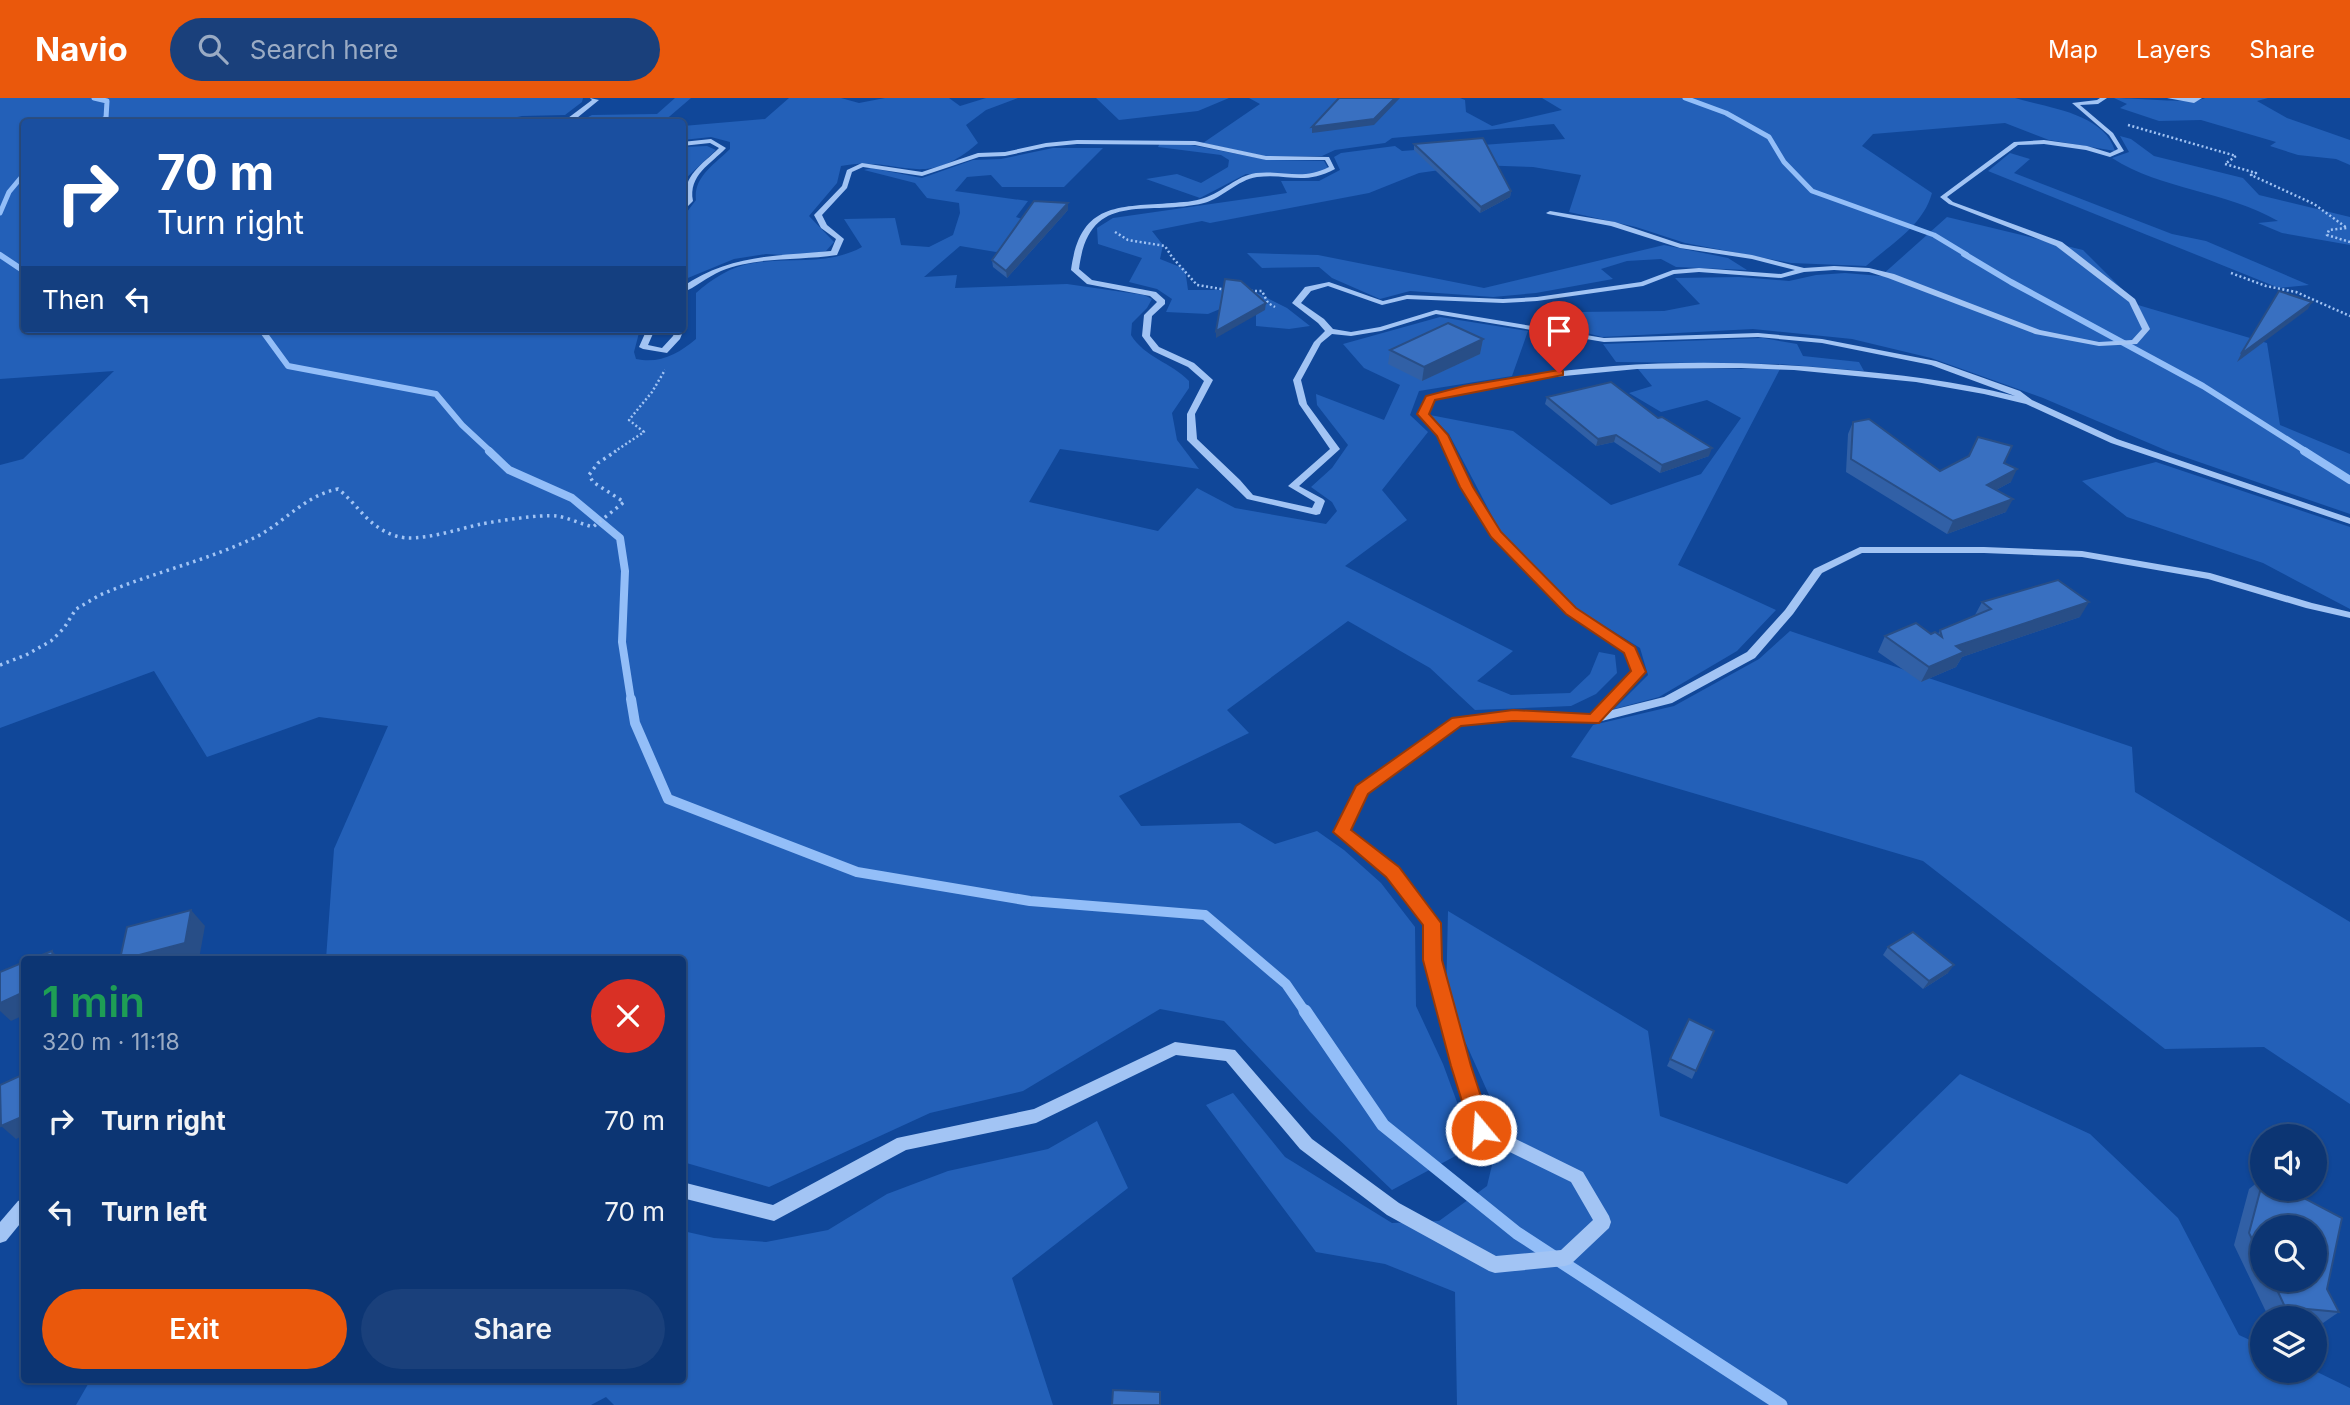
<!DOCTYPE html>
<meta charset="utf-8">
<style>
body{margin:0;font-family:Inter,sans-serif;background:#1a407b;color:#f1f3f6;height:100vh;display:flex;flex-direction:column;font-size:26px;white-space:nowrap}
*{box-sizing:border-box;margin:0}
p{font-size:23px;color:#9aabc4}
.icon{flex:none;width:38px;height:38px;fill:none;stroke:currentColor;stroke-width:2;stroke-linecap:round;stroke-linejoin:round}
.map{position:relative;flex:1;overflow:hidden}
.details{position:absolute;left:21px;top:858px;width:665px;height:427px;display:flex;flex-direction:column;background:#0c3573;border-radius:7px;box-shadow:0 2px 5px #0004,0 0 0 2px #2c5085}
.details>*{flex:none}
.guide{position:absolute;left:21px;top:21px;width:665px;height:214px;border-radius:7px;box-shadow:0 2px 5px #0004,0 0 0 2px #2c5085;background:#1a4fa0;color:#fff;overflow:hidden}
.tools{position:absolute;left:2250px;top:1026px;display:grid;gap:14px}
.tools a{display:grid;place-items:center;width:77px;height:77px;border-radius:50%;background:#0c3573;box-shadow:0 2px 5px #0004,0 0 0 2px #2c5085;font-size:35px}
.pin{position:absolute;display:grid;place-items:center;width:60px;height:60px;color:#fff;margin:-72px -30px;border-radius:50% 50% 50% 0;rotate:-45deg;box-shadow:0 0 7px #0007}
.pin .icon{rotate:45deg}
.me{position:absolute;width:77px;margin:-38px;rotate:342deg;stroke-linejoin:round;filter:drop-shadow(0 0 5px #0008)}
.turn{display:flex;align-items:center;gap:24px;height:147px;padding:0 21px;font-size:32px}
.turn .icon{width:91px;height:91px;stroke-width:2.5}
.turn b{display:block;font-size:49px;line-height:60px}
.then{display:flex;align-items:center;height:66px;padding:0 21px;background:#0003;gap:14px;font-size:26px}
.round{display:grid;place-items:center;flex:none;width:74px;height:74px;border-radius:37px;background:#1a407b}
.headline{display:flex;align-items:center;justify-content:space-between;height:119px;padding:0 21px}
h1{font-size:42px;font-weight:600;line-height:52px;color:#1e9e55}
.button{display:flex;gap:14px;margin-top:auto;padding:14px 21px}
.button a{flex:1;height:80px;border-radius:42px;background:#ea580c;color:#fff;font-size:28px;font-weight:600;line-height:80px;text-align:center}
.button a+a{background:#1a407b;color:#f1f3f6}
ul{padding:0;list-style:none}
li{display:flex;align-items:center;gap:21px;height:91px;padding:0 21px}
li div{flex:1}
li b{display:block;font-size:26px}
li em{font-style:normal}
header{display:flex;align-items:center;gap:42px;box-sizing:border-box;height:98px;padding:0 35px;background:#ea580c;color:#fff}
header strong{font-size:33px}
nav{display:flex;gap:38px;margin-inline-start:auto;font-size:24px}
.search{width:490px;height:63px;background:#1a407b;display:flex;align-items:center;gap:18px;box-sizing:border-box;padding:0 24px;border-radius:38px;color:#9aabc4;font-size:26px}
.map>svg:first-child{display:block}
.green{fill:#2360b8}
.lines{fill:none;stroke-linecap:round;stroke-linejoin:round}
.stream-far4{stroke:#93bef8;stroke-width:5}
.stream-far3{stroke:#93bef8;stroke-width:6}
.stream-far2{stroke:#93bef8;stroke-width:8}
.stream-far1{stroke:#93bef8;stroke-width:10}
.stream{stroke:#93bef8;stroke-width:13}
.path-far1{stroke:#a2c4f4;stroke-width:2.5;stroke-dasharray:2 2.5;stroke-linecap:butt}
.path{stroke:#a2c4f4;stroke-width:3.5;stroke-dasharray:2.5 4.5;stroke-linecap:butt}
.minor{fill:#a2c4f4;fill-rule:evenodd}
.wall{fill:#3160a6;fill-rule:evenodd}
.shaded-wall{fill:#284e87}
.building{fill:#3970c1;stroke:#284e87;stroke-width:2}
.route{fill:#ea580c;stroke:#983908;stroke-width:2}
</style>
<header>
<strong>Navio</strong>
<div class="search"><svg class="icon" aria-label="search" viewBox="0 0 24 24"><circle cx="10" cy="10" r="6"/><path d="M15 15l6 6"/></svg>Search here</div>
<nav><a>Map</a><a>Layers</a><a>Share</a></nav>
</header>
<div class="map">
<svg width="2350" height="1307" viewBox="0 0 2350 1307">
<rect width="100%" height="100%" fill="#104799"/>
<g class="green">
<path d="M0 0H583L582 4 565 17 522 18 494 24H24V231H640L634 254 636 261C660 266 678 256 696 241V195C712 181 731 168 754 165 791 159 828 168 862 149L844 121 895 120 901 147 929 149 953 137 960 115 959 105 927 100 915 85 864 72 871 70 922 80 973 62 1001 61 1053 50H1103L1064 89H1002L991 77 967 79 955 93 1028 103 1016 119 1031 124 1029 145 996 154 960 148 924 179 957 177 955 190 1067 186 1144 197 1152 201 1147 210 1132 225 1131 237C1144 259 1172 265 1189 283V290L1172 315 1177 342 1199 371 1060 351 1029 404 1158 433 1197 390 1235 410 1326 426 1337 413 1332 404 1311 389 1332 370 1348 347 1317 307 1316 296 1384 322 1400 287 1364 270 1343 246 1440 219 1528 233 1512 278 1419 293 1410 317 1428 334 1382 392 1407 422 1345 468 1513 553 1477 583 1511 597 1570 595 1590 576 1599 554 1615 557 1617 575 1596 596 1571 608 1475 612 1430 570 1348 523 1227 612 1249 635 1119 698 1141 728 1240 725 1275 746 1317 733 1344 752 1381 785 1415 829 1416 908 1443 966 1461 1015V1055L1392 1092 1310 1014 1224 923 1160 911 1023 993 930 1015 769 1089 683 1064 682 861H326L334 751 388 628 319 619 207 659 154 573 0 630V367L23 361 114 273 0 281Z"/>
<path d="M675 0H691L663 24H578L592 17 657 16Z"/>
<path d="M789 0H841L859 5 885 0H949L960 8 986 0H1018L986 12 966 27 978 45C922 94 901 57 841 68L837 85 809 118 834 144 826 153 799 158 766 156 734 161 683 182V119L696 102C693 79 715 66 730 51V44L711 39 683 42V28L765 21Z"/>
<path d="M1096 0H1229L1198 13 1119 22Z"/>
<path d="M1249 0H1460L1465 2 1466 14 1492 28 1562 12 1542 0H2015C2048 10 2104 15 2115 53L2049 42 2005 25 1873 36 1862 48 1932 95C1923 128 1891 146 1866 168L1791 165 1685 145 1636 129 1569 114 1581 77 1533 69 1475 67 1419 75 1369 95 1210 125 1202 123 1152 133 1163 147 1160 161 1185 171 1188 192H1251L1287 210 1310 228 1289 231 1256 228V214L1220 211 1208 216 1166 214 1172 201 1157 191 1129 184 1142 160 1098 146 1097 130 1113 120 1287 95 1281 83H1319L1340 72 1334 59 1341 55 1395 48 1402 53 1565 41 1554 26 1392 40 1385 45 1335 52 1322 58H1264L1203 45 1260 6Z"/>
<path d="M2114 0C2132 0 2195 6 2205 0H2268L2257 3 2287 20 2350 42V67L2336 61 2298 57 2270 48 2276 44 2201 22 2159 23 2120 10 2127 6Z"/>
<path d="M2120 38 2131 41 2154 58 2243 80 2259 97 2350 119V147L2282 135 2258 125 2278 123C2226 93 2162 92 2112 60L2129 54Z"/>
<path d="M1160 45 1191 47 1268 62 1324 63 1328 70 1313 78 1246 76 1200 100 1146 81 1177 76 1201 85 1228 69 1229 62 1221 57 1158 49Z"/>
<path d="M707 48 716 52 683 83V49Z"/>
<path d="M2010 55 2030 61 2014 75 2172 136 2206 143 2309 187 2279 190 1988 73Z"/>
<path d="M1947 119 2083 152 2138 207 2267 245 2280 327 2350 356V416L2170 354 2043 300 1931 260 1852 241 1753 231 1602 239 1564 229 1576 214 1664 213 1700 206 1675 180 1739 179 1789 183 1816 177 1845 175 1881 178Z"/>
<path d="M1664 147 1728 160 1747 172 1676 169 1661 161 1627 163 1601 171 1613 181 1536 195 1493 199 1410 193 1380 201 1332 180 1319 169 1262 170 1247 155 1318 157 1484 190Z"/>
<path d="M1763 240 1797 246 1803 258 1859 264 1864 273 1779 266 1616 264 1603 246Z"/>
<path d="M1638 271H1780L1678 467 1776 512 1737 553 1659 599 1614 611 1648 577 1640 550 1576 510 1501 435 1449 336 1430 317 1513 333 1611 407 1701 376 1741 320 1707 302 1661 314 1629 295 1652 288Z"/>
<path d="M2156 364 2350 429V511L2263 465 2127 419 2082 383Z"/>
<path d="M1790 533 2132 649 2135 694 2350 824V1006L2264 949 2165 951 1923 763 1571 659 1593 627 1674 608 1759 561Z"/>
<path d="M1448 813 1648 933 1660 1018 1847 1086 1960 976 2090 1036 2178 1120 2239 1237 2263 1248V1272H2313L2350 1290V1307H1457L1455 1194 1385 1166 1316 1154 1206 1007 1233 995 1285 1059 1392 1125 1439 1123 1487 1088 1499 1038 1489 997 1446 901Z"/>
<path d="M1097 1023 1128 1090 1012 1180 1053 1307H614L606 1299 591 1307H76L91 1281H682L683 1133 714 1140 766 1144 828 1132 887 1096 948 1073 1048 1051Z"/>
</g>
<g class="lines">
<g class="stream-far4">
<path d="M94 0 107 3 106 20 98 24"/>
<path d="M1685 0 1726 15 1769 39 1784 64 1812 93 1934 137 1967 157"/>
<path d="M0 115 9 94 24 76"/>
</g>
<g class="stream-far3">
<path d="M1964 156 2011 184 2203 288 2307 354"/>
<path d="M0 157 24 173"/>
<path d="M261 231 288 268 436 296 462 327 491 354"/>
</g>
<g class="stream-far2">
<path d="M489 353 509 372 572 400 620 440 625 473 622 544 631 602"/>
<path d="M2304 353 2350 382"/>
</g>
<path class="stream-far1" d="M631 601 635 625 668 701 857 774 1030 803 1205 817 1286 886 1306 915"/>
<path class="stream" d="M1305 913 1383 1027 1517 1135 1781 1307"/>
<g class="path-far1">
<path d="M2128 27 2236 58 2225 66 2256 75 2251 77 2314 106 2347 130 2329 132 2327 137 2350 144"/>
<path d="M1115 134 1128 142 1165 148 1172 159 1197 187 1227 192"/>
<path d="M2231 175 2266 188 2296 194 2350 218"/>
<path d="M1246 193H1262L1268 205 1275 209"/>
<path d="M614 354 644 334 629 322 652 294 665 272"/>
</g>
<path class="path" d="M0 567 26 557 51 543 64 530 76 511 100 497C151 475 206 463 256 439 285 424 304 398 338 391 359 407 366 428 396 438 418 445 458 431 481 426 498 423 541 416 557 418 569 420 581 426 593 429L624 404 593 384 589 377 598 365 616 353"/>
<g class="minor">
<path d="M590 0 599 2 572 24H566L568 20 592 2Z"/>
<path d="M2100 0H2107L2098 6 2080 7 2113 35 2124 53 2110 59 2086 52 2044 46 2018 47 1947 99 1953 104 2062 144 2135 201 2150 231 2137 246 2099 248 2035 236 1888 180 1869 174 1834 172 1804 174 1781 180 1699 174 1674 176 1643 188 1537 203 1503 205 1407 201 1382 207 1328 188 1311 193 1301 205 1324 221 1333 231 1351 234 1380 229 1436 212 1604 240 1758 235 1822 241 1936 263 2020 293 2032 302 2117 341 2350 420V426L2111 345 2026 306 1984 296 1916 284 1794 272 1741 270 1637 271 1533 281 1434 302 1428 316 1447 337 1472 389 1500 434 1575 511 1634 549 1645 574 1608 613 1664 599 1747 554 1785 512 1814 471 1860 449H1984L2082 453 2210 475 2312 505 2350 514V520L2306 510 2208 481 2082 459 1984 455H1862L1822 475 1793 516 1755 560 1672 605 1594 625 1513 621 1460 627 1366 696 1348 733 1397 770 1439 825V862L1487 1027 1583 1074 1609 1118 1611 1124 1609 1130 1571 1166 1565 1168 1495 1175 1489 1173 1387 1117 1300 1051 1226 963 1176 957 1036 1025 906 1052 774 1123 682 1100V1084L773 1107 897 1040 1034 1011 1175 944 1235 952 1312 1041 1399 1105 1496 1158 1561 1152 1593 1122 1571 1084 1475 1037 1453 968 1425 862V826L1387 778 1334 734 1357 690 1453 620 1513 613 1591 617 1633 573 1625 554 1567 515 1492 438 1462 389 1438 338 1419 316 1426 300C1441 291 1483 285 1503 282 1613 262 1725 261 1836 271 1896 276 1957 283 2015 298L1931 267 1822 245 1758 239 1604 244 1436 216 1381 233 1351 238 1332 236 1321 245 1301 282 1307 306 1340 351 1299 388 1323 401 1325 403 1320 416 1316 417 1247 401 1187 342V316L1204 283 1188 269 1153 253 1142 238 1144 217 1157 204 1150 198 1087 186 1071 172C1080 105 1116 109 1172 105 1182 104 1194 104 1204 100 1223 94 1236 78 1256 75 1284 72 1302 83 1329 69L1325 62H1266L1195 47 1077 46 1046 49 1005 58 979 59 922 78 863 69 852 74 847 90 822 117 827 127 844 141 837 157C798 163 758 158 721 173 707 179 696 189 682 195V189C730 156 777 158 831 153L836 141 821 130 814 117 842 88 847 72 862 65 922 74 978 55 1005 54 1046 45 1077 42 1195 43 1266 58 1329 59 1335 71C1303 88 1288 75 1257 79 1237 82 1223 100 1204 105 1146 119 1089 90 1079 171L1092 182 1156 194 1165 202V206L1152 218 1150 238 1159 249 1194 265 1213 282 1195 316 1197 341 1240 382 1253 397 1312 410 1315 404 1288 388 1330 351 1299 306 1293 282 1314 244 1325 233 1318 225 1292 205 1305 189 1329 184 1383 203 1407 197 1503 201 1537 199 1641 184 1673 172 1699 170 1781 176 1795 172 1752 161 1680 150 1611 128 1548 116 1546 115 1550 113 1615 124 1681 146 1752 157 1804 170 1834 168 1869 170 1894 176 2040 232 2099 244 2132 242 2142 231 2129 204 2056 148 1949 106 1940 99 2014 44 2044 42 2087 48 2110 55 2118 51 2109 37 2072 5 2097 2Z"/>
<path d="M2167 0H2202L2194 5Z"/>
<path d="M711 41 726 50C711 66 688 77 693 103L682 114V107L687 103C681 78 703 66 719 50L710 45 682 48V44Z"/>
<path d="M682 207 686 209V220L682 222Z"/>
<path d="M682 229 684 231 680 241 667 255 643 251 639 249 647 231H655L648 247 662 250 673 238 676 231H682Z"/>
<path d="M24 1101V1121L6 1143 0 1145V1124L18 1103Z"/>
</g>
</g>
<g class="wall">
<path d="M1414 46 1511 93 1510 99 1480 115 1414 52Z"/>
<path d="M1068 112 1007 180 993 169 992 162Z"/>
<path d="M1483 241 1480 256 1422 283 1388 266 1390 252Z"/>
<path d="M1547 299 1709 358 1660 375 1614 344 1596 348 1545 306Z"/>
<path d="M1853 324 1940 373 2004 365 2011 384 1996 392 2006 414 1947 436 1846 374 1848 336Z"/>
<path d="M1982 504 2080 519 1962 559 1956 569 1921 584 1878 554 1885 538 1938 536 1940 532 1975 517Z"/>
<path d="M1888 849 1948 875 1923 891 1883 857Z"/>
<path d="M1689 921 1714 933 1692 981 1667 968Z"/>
<path d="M2263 1080 2339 1214 2323 1225 2315 1224V1220H2269L2234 1147 2249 1091ZM2263 1129 2315 1181H2263Z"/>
</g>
<g class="shaded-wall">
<path d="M1395 0H1400L1374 27 1312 35V29Z"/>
<path d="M1511 93 1510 99 1480 115 1481 109Z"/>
<path d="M1068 105V112L1007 180 1006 173Z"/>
<path d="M2312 204 2308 211 2237 264 2241 256Z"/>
<path d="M1266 205 1265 212 1216 240V233Z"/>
<path d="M1483 241 1480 256 1422 283 1424 269Z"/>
<path d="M1616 337 1614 344 1596 348 1598 341Z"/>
<path d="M1712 350 1709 358 1660 375 1662 367Z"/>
<path d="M2017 371 2011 384 1981 400 1987 387Z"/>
<path d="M2013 401 2006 414 1947 436 1953 423Z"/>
<path d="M2089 504 2080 519 1962 559 1956 569 1921 584 1929 569 1956 548Z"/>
<path d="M191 812 205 828 199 861H124Z"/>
<path d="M52 853 60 861H53Z"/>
<path d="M1954 867 1948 875 1923 891 1929 883Z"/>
<path d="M24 894V917L11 923 0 913V905Z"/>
<path d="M24 1018V1037L16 1041 1 1028Z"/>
</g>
<g class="building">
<path d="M1339 0H1395L1374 21 1312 29Z"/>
<path d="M1483 40 1511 93 1481 109 1414 46Z"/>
<path d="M1034 103 1068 105 1006 173 992 162Z"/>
<path d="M1225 181 1241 183 1266 205 1216 233Z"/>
<path d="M2279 193 2312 204 2241 256Z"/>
<path d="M1448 225 1483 241 1424 269 1390 252Z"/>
<path d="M1611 284 1658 320 1662 319 1712 350 1662 367 1616 337 1598 341 1547 299Z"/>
<path d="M1869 321 1940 373 1969 358 1978 339 2012 348 2004 365 2017 371 1987 387 2013 401 1953 423 1851 361 1853 324Z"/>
<path d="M2058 482 2089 504 1956 548 1964 554 1929 569 1885 538 1916 525 1931 536 1935 534 1942 539 1940 532 1991 511 1982 504Z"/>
<path d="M191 812 185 845 124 861H120L127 829Z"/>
<path d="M1913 834 1954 867 1929 883 1888 849Z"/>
<path d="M52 853 53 861H32Z"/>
<path d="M24 864V894L0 905V874Z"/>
<path d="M1689 921 1714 933 1696 973 1670 961Z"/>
<path d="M24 976V1018L1 1028 0 987Z"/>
<path d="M2263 1082V1090H2285L2342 1120 2327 1191 2339 1214 2285 1209 2272 1181H2315V1129H2263V1163L2249 1135Z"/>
<path d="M1113 1292 1160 1294V1307H1112Z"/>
</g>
<path class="route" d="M1559 272 1563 273V277L1435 302 1429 316 1448 337 1473 389 1501 434 1576 510 1635 549 1646 574 1599 625 1513 623 1461 628 1368 696 1351 732 1399 769 1441 825 1442 862 1471 968 1492 1032 1489 1038 1481 1041 1474 1038 1471 1032 1451 968 1423 862V827L1386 779 1333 734 1356 688 1452 620 1513 612 1590 616 1631 573 1624 555 1566 516 1491 439 1460 389 1437 338 1417 316 1426 298 1464 288Z"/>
</svg>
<div class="tools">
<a><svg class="icon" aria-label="sound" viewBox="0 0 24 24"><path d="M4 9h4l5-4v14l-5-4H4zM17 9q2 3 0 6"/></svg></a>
<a><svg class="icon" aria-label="search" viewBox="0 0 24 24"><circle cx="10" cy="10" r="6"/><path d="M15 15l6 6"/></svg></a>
<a><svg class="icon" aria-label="layers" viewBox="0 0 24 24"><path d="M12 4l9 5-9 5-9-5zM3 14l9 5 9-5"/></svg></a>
</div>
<div class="pin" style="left:1559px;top:275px;background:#d93025"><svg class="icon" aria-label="arrive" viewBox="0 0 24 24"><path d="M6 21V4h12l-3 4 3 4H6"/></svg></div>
<svg class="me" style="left:1481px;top:1032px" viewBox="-20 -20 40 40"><circle r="17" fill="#ea580c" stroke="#fff" stroke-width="3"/><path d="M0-11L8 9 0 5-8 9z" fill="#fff"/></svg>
<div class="guide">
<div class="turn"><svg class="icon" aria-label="right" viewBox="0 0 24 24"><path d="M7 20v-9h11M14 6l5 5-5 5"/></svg><div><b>70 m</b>Turn right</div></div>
<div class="then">Then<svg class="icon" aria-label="left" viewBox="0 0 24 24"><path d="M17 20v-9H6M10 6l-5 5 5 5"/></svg></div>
</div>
<section class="details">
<div class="headline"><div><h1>1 min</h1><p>320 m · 11:18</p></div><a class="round" style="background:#d93025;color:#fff"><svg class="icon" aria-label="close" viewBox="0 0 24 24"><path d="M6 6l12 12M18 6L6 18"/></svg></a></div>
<ul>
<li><svg class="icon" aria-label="right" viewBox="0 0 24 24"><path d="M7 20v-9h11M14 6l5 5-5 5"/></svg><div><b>Turn right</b></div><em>70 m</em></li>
<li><svg class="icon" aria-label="left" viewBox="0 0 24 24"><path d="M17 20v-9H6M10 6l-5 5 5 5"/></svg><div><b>Turn left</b></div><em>70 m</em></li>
</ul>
<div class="button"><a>Exit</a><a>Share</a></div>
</section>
</div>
